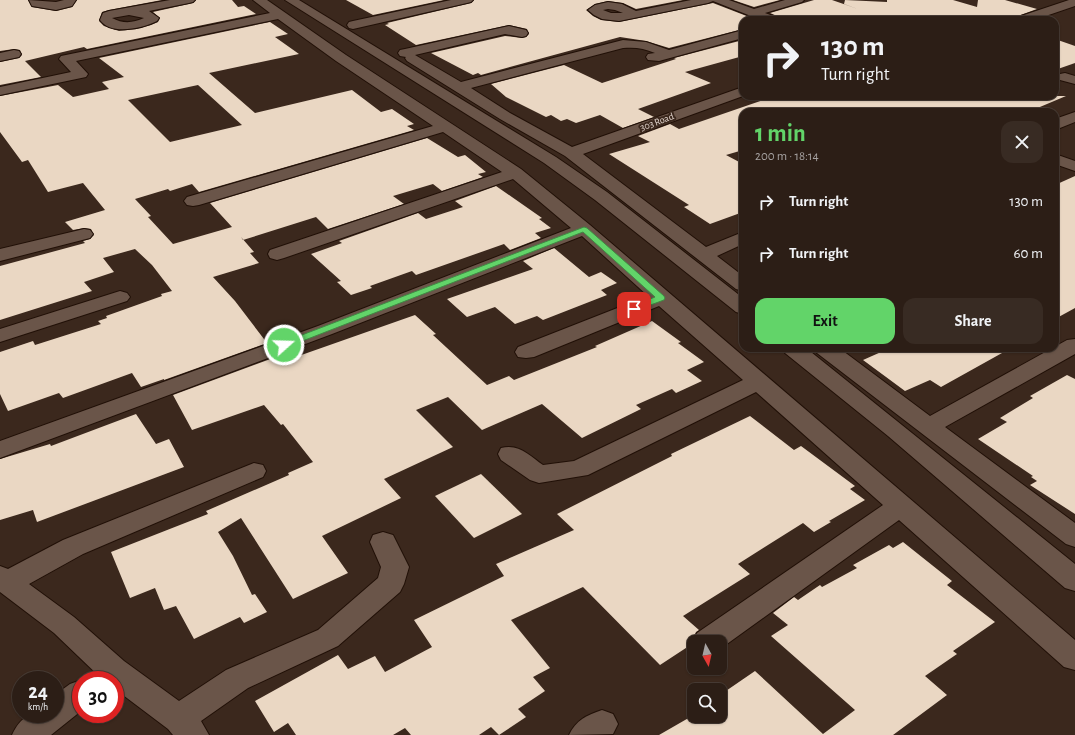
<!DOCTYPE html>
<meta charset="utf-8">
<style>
body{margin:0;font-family:"Alegreya Sans",sans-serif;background:#382b23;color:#f1f3f6;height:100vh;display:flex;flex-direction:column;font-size:15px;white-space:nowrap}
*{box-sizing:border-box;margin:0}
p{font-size:13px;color:#a6a2a1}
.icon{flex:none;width:22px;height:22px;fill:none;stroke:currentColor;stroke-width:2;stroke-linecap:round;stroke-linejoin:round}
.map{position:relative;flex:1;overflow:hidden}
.panel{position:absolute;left:739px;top:108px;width:320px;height:244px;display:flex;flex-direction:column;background:#2c1e16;border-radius:12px;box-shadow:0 1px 3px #0004,0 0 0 1px #483c35}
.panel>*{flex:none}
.hud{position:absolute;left:739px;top:16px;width:320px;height:84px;border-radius:12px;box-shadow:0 1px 3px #0004,0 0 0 1px #483c35;background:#2c1e16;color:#f1f3f6;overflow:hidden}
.needle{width:26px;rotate:172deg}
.tools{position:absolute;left:687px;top:635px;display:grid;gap:8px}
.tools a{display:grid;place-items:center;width:40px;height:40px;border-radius:8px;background:#2c1e16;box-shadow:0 1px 3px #0004,0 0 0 1px #483c35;font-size:20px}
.speed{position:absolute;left:12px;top:671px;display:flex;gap:8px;font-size:20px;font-weight:700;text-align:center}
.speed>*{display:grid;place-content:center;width:52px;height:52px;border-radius:50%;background:#2c1e16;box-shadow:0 1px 3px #0004,0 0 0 1px #483c35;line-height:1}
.speed small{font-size:10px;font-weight:400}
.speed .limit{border:6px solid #d22;background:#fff;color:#111}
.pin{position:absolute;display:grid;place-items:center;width:34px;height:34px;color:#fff;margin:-17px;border-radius:8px;box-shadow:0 2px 6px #0006}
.me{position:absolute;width:44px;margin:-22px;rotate:70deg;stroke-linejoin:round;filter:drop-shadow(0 0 3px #0008)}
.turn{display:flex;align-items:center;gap:14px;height:84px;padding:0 16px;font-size:18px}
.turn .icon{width:52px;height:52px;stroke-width:2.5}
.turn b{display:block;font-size:28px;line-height:34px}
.round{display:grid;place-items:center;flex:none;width:42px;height:42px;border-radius:12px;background:#382b23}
.summary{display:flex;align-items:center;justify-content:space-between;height:68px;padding:0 16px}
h1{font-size:24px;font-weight:700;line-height:30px;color:#62d469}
.primary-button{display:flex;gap:8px;margin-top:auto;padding:8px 16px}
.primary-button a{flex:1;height:46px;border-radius:12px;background:#62d469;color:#111;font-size:16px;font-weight:700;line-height:46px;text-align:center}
.primary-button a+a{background:#382b23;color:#f1f3f6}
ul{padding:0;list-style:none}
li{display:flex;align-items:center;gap:12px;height:52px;padding:0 16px}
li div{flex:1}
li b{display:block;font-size:15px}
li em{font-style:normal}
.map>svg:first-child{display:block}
.building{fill:#ead7c3;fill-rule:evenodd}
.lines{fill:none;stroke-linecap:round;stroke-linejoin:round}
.minor-casing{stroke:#211007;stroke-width:2}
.minor{fill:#6a5549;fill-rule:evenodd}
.route{fill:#62d469;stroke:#408a44}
.labels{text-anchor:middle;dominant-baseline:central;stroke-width:4;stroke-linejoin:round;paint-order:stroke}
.far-street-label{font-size:10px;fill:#e3d6cf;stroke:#3b281d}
</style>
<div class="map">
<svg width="1075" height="735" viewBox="0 0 1075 735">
<rect width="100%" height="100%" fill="#3b281d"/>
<g class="building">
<path d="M0 0H28L32 7 56 11 72 7 77 0H162L109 10 102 12 99 21 104 26 119 31 136 29 151 25 158 22 160 18 153 12 193 3 196 0H232L238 7 244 6 256 14 87 49 84 47 25 61 41 77 0 85V62L19 58 22 55 20 50 14 49 0 51Z"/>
<path d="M346 0H444L373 15Z"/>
<path d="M474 0H683L636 9 623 3 608 1 595 4 586 10 593 16 601 20 619 22 713 3 757 20H743V29L669 48 646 41 620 37 481 75 478 73 473 75 431 53 505 36 522 38 526 37 529 34 527 29 509 25 416 45 385 25 389 24 387 23 471 3Z"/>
<path d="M733 0H780L754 7Z"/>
<path d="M814 0H832L858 9 844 4 845 0 887 2V0H953L977 7 978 0H1005L1037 9 1018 16 1015 20H890L883 17 882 20H779L777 16 770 13Z"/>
<path d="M270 22 288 34 275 37 299 54 209 73 255 113 352 90 381 112 392 109 414 124 407 126 414 130 199 192 192 184 170 191 168 189 135 199 151 216 148 217 173 244 232 227 210 203 427 138 458 157 465 155 486 172 478 174 483 177 442 191 433 184 393 196 404 204 328 229 316 217 243 240 241 237 254 252 250 253 259 263 213 277 235 301 267 343 164 380V379L141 387 132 373 63 398 59 393 8 411 0 394V352L33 341 35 345 101 324 98 321 107 318 106 316 162 296 161 294 172 291 152 265 135 249 103 258 114 272 84 282 92 291 0 320V266L85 243 83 241 90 239 94 235 91 229 84 228 73 230 65 222 105 210 83 183 48 192 28 160 22 162 0 132V96L58 85 73 97 109 89 102 82 124 77 99 58ZM198 85 242 125 170 142 128 100Z"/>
<path d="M1055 39 1075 46V63L1055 70Z"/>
<path d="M743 40V56L685 72 711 83 638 109 654 117 623 128 600 115 576 123 567 119 561 121 551 115 546 117 506 97 491 84 564 65 602 83 676 59 674 58Z"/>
<path d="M775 96H1066L1028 112H743V150L726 155 743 164V212L710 224 684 207 689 205 609 154 650 142 638 136 670 124 679 129Z"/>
<path d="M1075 176V308L1055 319V185Z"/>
<path d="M496 186 542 218 539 219 551 228 535 233 541 238 510 250 504 244 416 275 412 271 370 286 372 288 351 295 337 282 341 281 311 254 342 243 339 241 418 213 426 219 463 207 455 201Z"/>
<path d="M554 248 589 277 601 272 617 283 601 290 607 295 543 320 537 316 515 324 495 307 467 317 447 299 533 269 523 261Z"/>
<path d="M415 315 436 334 433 335 487 385 509 376 514 380 597 347 595 346 652 321 681 342 678 343 704 362 687 370 702 381 676 393 672 389 636 405 641 409 582 438 542 404 482 430 448 397 416 410 453 447 384 479 401 498 322 536 348 573 293 599 241 518 218 532 233 556 252 595 255 594 267 612 244 623 240 617 194 639 176 606 164 610 155 588 130 598 111 552 208 514 206 511 289 475 288 473 313 462 283 424 281 425 264 405 192 430 173 395 284 354 290 359Z"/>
<path d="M890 348H1011L941 387 930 380 905 391 863 360Z"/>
<path d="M1067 375 1075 379V514L1030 485 1037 481 1031 477 1033 476 978 439 1007 422 1000 418 1033 398 1030 396Z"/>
<path d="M136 414 156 444 169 439 184 467 37 522 33 510 0 520V459L50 444 51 446Z"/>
<path d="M750 416 794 450 801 446 855 486 850 489 865 500 829 521 831 522 814 532 803 523 738 564 750 574 683 616 699 630 696 632 692 641V644L660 665 583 587 511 620 550 668 533 677 545 691 518 709 526 717 499 735 491 727 479 735H411L405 728 393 735H296L288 723 274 732 255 701 338 655 348 669 375 656 385 672 432 647 414 620 504 576 496 564 574 530 557 514 672 456 671 454Z"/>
<path d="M481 474 522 514 474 538 435 496Z"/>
<path d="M903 542 952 581 947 585 995 622 953 651 957 654 925 676 947 695 893 735H659L692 716H720V695L755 671 823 734 855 710 771 636 788 625 773 613 794 597 798 600 820 585 822 587 857 568 853 565 889 545 893 548Z"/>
</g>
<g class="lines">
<g class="minor-casing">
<g id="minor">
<path d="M29 0 56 2 64 0H76L72 6 56 10 32 6Z"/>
<path d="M170 0H195L193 2 189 3 149 11 159 18 157 21C143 28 111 36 100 20L103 13 109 11ZM129 15 144 18C133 23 123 24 112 18Z"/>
<path d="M253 0H267L346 55 521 169 590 225 1075 640V670L1064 667 899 520 720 649V642H694V644L693 642 697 633 883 505 756 392 588 475 539 483 530 480 501 460 498 454 501 448C519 443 530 456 543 465L574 461 743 380 659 306 534 357 526 358 518 357 515 352 518 347 648 296 582 236 332 334 0 458V441L318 326 571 228 513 179 284 258 277 260 270 258 268 254 270 250 502 172 443 132 199 205 193 206 187 205 184 201 187 197 433 126 336 61 278 19 76 61 88 74 86 77 0 95V87L71 72 59 59 61 56 270 13Z"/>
<path d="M285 0H299L556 157 607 192 743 298V314L736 312 595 200 544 163Z"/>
<path d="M451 0H473L471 2 467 3 353 29 349 28 347 25 349 22 353 21Z"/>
<path d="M691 0H729L754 9 785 0H804L802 2 765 13 776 17 778 20H761L713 1 708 3 619 21 602 19 594 15 588 10 595 5 608 2 622 4 636 11ZM608 9 615 10 623 13H611L603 10Z"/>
<path d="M1069 0H1075V6L1034 20H1016L1018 17Z"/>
<path d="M509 26 526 30 528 33 526 36 522 37 505 34 415 55 461 82 623 40 646 42 669 50 743 30V38L659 61 648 60 646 57 648 54 655 53C644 48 635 47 623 48L471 88 510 113 572 147 743 87V96L583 154 706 247 743 232V244L717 256 743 276V291L736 289 565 156 500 119 407 61 405 58 406 57 400 56 398 53 400 50 405 49Z"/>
<path d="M14 50 19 51 21 54 19 57 0 61V53Z"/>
<path d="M1065 73 1075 76V84L1060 80 1058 77 1060 74Z"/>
<path d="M1075 112V122L1055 130V119Z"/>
<path d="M1055 154 1075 161V171L1055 164Z"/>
<path d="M84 229 90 230 93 234 90 238 0 261V249Z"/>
<path d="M120 291 127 293 130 297 127 301 0 342V329Z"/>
<path d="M1075 339V354L945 427 1075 523V547L1066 544 817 353 814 348H839L930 416 1067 340Z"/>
<path d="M782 348H806L1075 564V591L1065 588 888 436 785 353Z"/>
<path d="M254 463 263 465 266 471 263 477 83 554 29 584 74 617 124 661 179 701 226 670 318 630 378 578 381 567 370 542 373 535 383 532 393 535 409 567 404 584 400 592 338 646 248 688 201 721 209 735H173L168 729 115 689V680L102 679 54 633 0 592V566L8 569 63 540Z"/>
<path d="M81 680V711L51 735H12C23 712 32 714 55 714V695L70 684Z"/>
<path d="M602 710 613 714 618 724 613 734 569 735C576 720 587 715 602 710Z"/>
</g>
</g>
<use href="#minor" class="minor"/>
</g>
<path class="route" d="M584 227 587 228 664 296 665 298 664 300 637 310H631L630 309 631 307 655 297 583 232 287 347H281L280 345 281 343Z"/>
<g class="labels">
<g class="far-street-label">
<text transform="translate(657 122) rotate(-20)">303 Road</text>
</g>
</g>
</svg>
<div class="tools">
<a><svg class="needle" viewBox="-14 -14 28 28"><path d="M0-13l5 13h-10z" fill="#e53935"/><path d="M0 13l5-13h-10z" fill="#a6a2a1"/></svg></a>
<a><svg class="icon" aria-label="search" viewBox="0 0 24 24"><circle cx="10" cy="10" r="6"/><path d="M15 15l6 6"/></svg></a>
</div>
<div class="speed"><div>24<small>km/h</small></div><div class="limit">30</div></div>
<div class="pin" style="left:634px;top:309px;background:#d93025"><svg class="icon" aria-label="arrive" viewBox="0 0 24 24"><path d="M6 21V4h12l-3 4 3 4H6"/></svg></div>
<svg class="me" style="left:284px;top:345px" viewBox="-20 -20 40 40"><circle r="17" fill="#62d469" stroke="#fff" stroke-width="3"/><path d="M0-11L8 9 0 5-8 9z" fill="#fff"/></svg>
<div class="hud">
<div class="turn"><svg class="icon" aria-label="right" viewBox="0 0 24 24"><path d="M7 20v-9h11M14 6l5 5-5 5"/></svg><div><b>130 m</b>Turn right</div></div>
</div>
<section class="panel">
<div class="summary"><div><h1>1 min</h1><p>200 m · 18:14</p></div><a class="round"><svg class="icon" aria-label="close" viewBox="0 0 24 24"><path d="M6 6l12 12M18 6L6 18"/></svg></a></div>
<ul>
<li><svg class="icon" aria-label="right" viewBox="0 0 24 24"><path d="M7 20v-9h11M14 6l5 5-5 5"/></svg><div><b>Turn right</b></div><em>130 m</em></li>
<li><svg class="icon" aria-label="right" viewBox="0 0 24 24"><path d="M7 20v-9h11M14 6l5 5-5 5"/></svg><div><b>Turn right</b></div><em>60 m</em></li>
</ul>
<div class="primary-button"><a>Exit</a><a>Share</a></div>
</section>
</div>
